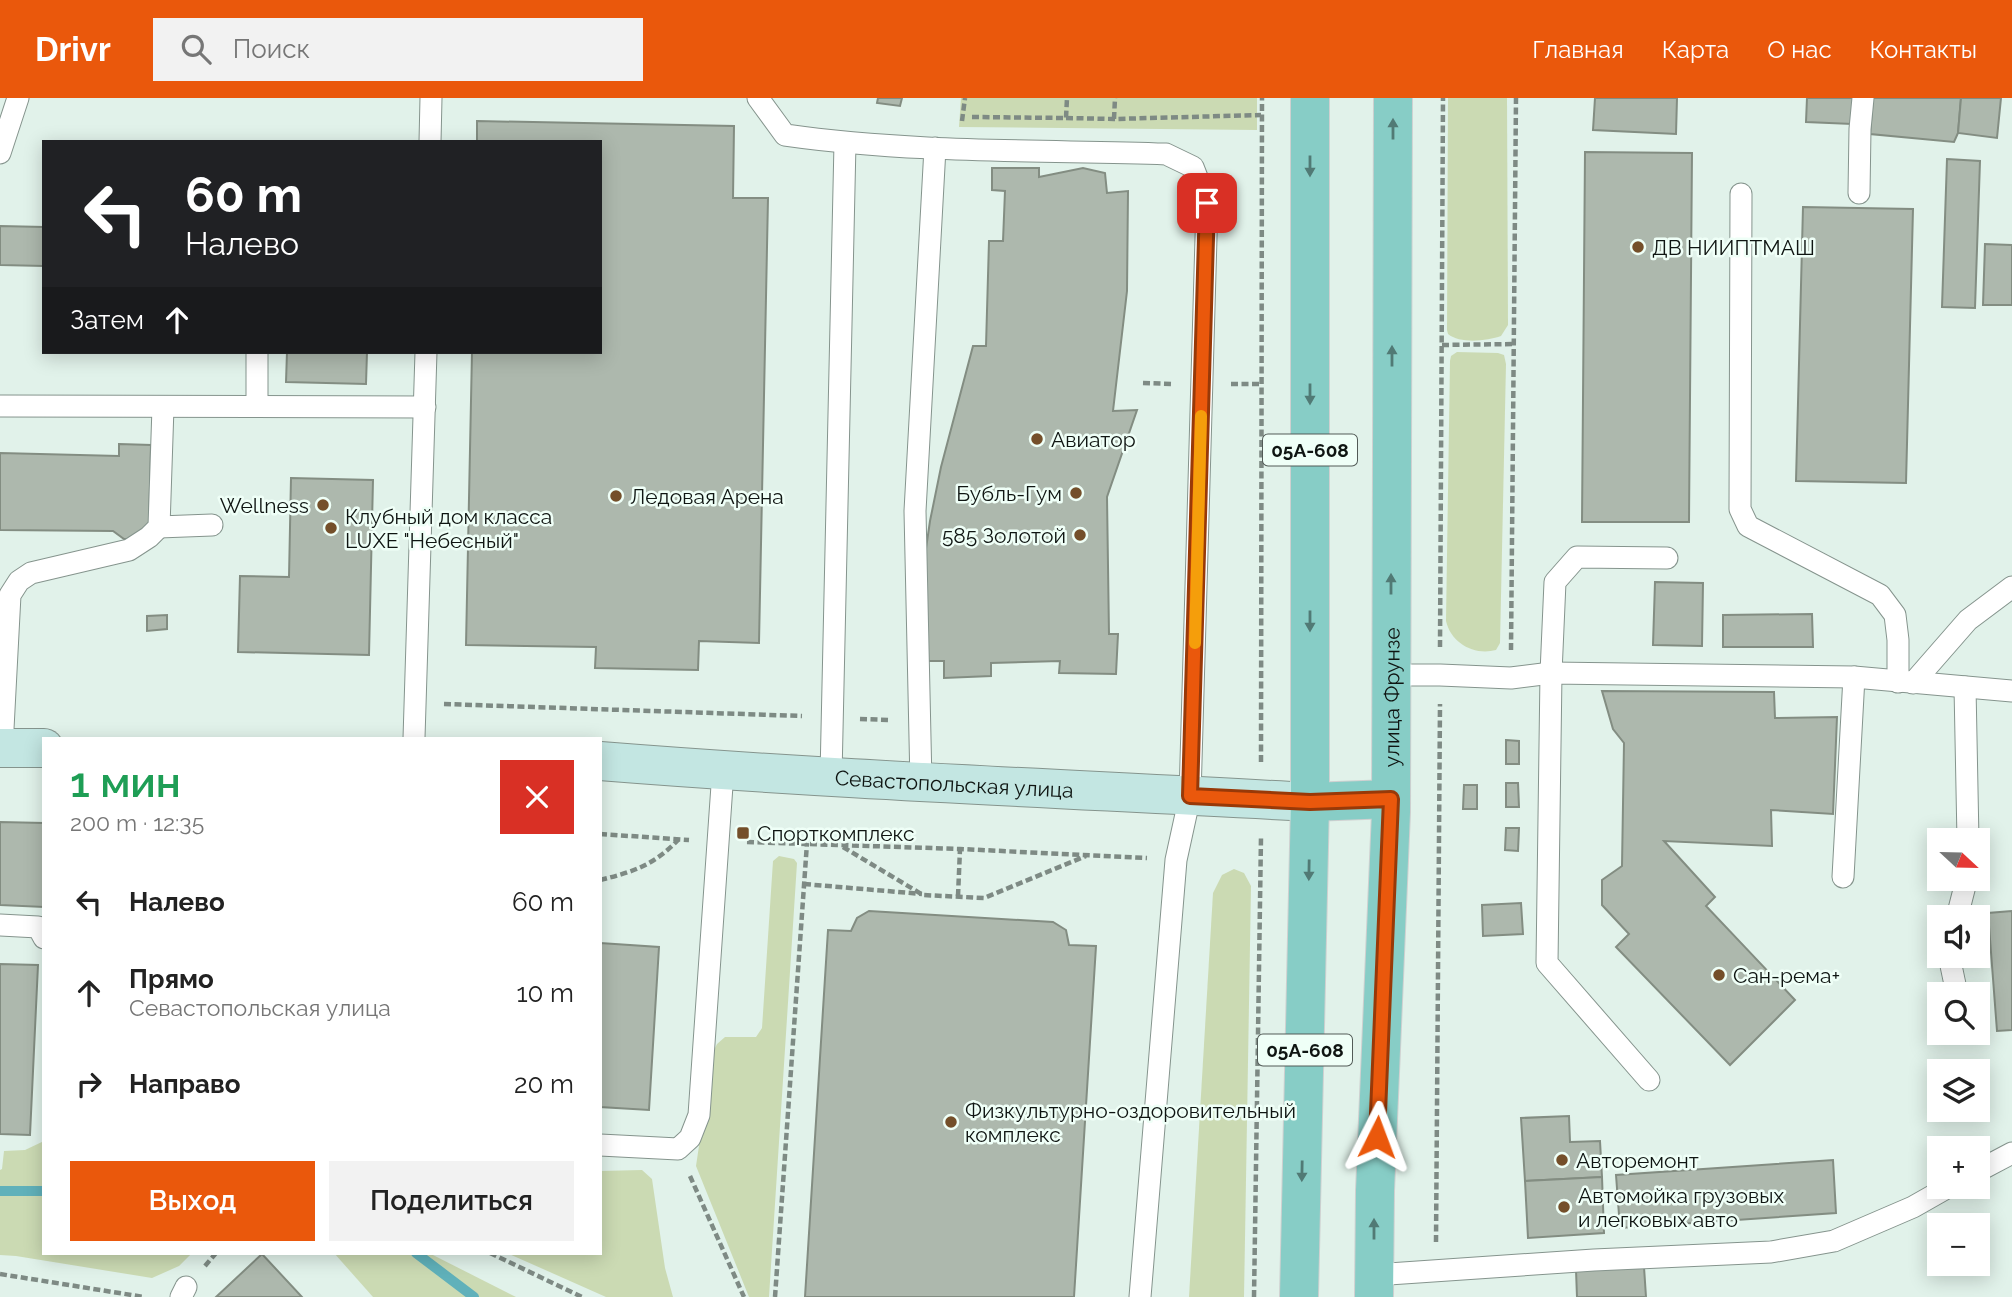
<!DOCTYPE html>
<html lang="ru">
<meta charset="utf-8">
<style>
body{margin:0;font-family:Raleway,sans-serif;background:#f2f2f2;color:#222;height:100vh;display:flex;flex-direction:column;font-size:26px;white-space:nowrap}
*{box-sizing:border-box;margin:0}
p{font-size:23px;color:#767676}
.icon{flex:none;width:38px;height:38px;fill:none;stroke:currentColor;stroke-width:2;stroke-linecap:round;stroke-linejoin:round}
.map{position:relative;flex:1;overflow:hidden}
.panel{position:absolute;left:42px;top:639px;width:560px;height:518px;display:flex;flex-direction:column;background:#fff;border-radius:0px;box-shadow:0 4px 18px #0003}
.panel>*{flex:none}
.banner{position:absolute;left:42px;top:42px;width:560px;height:214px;border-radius:0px;box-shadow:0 4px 18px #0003;background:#202124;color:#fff;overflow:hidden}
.needle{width:46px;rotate:112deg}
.tools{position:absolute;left:1927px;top:730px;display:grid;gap:14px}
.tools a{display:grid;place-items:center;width:63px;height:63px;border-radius:0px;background:#fff;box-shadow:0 4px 18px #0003;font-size:35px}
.pin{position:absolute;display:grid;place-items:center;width:60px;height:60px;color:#fff;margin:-30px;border-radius:14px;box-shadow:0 4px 10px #0006}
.me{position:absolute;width:77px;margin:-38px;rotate:3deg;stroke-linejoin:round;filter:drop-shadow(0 0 5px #0008)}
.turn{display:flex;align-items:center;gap:24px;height:147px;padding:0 28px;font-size:32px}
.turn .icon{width:91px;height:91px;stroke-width:2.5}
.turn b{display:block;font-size:49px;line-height:60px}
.then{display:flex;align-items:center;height:66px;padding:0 28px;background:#0003;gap:14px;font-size:26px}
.round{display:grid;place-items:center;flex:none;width:74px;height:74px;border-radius:0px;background:#f2f2f2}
.overview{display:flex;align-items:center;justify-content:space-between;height:119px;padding:0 28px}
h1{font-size:42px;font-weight:600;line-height:52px;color:#1e9e55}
.primary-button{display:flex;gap:14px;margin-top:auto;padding:14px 28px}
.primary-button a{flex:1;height:80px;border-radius:0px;background:#ea580c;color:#fff;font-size:28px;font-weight:600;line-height:80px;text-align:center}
.primary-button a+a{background:#f2f2f2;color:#222}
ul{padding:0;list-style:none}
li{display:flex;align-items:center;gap:21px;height:91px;padding:0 28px}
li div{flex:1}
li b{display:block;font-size:26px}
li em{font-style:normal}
header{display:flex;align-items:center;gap:42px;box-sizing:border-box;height:98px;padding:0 35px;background:#ea580c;color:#fff}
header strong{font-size:33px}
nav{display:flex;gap:38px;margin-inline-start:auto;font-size:24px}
.search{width:490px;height:63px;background:#f2f2f2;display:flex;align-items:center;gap:18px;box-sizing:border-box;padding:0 24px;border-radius:0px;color:#767676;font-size:26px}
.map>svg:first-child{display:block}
.green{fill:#cbdab3}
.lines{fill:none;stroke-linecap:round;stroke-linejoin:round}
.stream{stroke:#60b1ba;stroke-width:10}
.building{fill:#adb8ad;stroke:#838d82;stroke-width:2}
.lane-casing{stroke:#85948d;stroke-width:23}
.secondary-casing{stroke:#85948d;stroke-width:40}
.primary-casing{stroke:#cfd0d0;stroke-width:40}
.path{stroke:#7e8a84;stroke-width:4.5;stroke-dasharray:7 3.5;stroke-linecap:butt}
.lane{stroke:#fff;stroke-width:21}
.secondary{stroke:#c3e6e2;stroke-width:38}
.primary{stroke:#87cdc6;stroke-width:38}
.oneway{fill:#517a75}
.route-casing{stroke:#983908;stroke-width:18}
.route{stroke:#ea580c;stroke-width:12}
.slow{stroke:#f59e0b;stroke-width:12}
.poi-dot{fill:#744f2a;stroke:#effff7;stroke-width:2.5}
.labels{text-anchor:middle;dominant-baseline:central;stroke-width:5;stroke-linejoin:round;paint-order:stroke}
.shield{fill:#effff7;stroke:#525b57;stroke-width:2}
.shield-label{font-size:19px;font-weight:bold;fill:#0f1512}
.poi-label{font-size:21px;fill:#0f1512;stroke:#effff7;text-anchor:start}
.street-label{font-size:21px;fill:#0f1512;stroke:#effff7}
</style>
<header>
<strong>Drivr</strong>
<div class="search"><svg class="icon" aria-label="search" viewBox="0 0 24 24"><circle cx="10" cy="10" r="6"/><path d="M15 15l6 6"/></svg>Поиск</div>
<nav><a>Главная</a><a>Карта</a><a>О нас</a><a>Контакты</a></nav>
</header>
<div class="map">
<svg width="2012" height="1199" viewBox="0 0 2012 1199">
<rect width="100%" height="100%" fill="#e1f2ea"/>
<g class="green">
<path d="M961 0H1257V32L959 29Z"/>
<path d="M1448 0H1507L1508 227 1501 238C1487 243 1460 246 1448 236L1447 232Z"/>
<path d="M1457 254 1498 255 1504 257 1506 266 1500 545 1496 552C1474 558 1451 545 1446 523L1450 263 1451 258Z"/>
<path d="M779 758 794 761 797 765 769 1199H749L696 1068 713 954 717 946 725 939H756L762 930 773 763Z"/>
<path d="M1234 771 1244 775 1251 788 1244 1199H1189L1213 795 1222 777Z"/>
<path d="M44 1043V1155H192L179 1168 152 1180 16 1158 0 1157V1072L2 1071 4 1053 25 1052Z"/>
<path d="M642 1072 652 1081 665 1170 673 1199H606L507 1155H600V1073Z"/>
<path d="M334 1155H429L516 1199H373Z"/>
</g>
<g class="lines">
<g class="stream">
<path d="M0 1093H44"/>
<path d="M416 1155 474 1199"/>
</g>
</g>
<g class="building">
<path d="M878 0H902L900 8 877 5Z"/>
<path d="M1595 0H1677L1676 36 1593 32Z"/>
<path d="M1807 0H1853L1852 26 1806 24Z"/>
<path d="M1873 0H1961L1958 35 1954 44 1870 36Z"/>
<path d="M1961 0H2001L1997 40 1958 35Z"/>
<path d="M477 23 734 28 733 100H768L759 545 699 543 698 572 595 570 596 549 466 547 472 254H600V44H477Z"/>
<path d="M1585 54 1692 55 1689 424H1582Z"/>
<path d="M1947 61 1980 63 1975 210 1942 209Z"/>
<path d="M992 70H1039V79L1083 70 1105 75 1107 95 1128 93 1127 193 1113 313 1137 312 1107 399 1109 536H1118L1116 576 1059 575 1060 563 991 565V578L944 580V563H926L922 478 930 423 941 369 973 248H986L989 143H1003L1005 93 992 92Z"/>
<path d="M1803 109 1913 111 1906 385 1796 383Z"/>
<path d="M0 128 44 129V168L0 167Z"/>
<path d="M1985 146 2012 147V207H1983Z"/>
<path d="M287 254H367L366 286 286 284Z"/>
<path d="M119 346 151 347 149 430 138 441H124L113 433 0 432V355L119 358Z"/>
<path d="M291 380 373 382 369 557 238 554 240 478 289 479Z"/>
<path d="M1655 484 1703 485 1702 548 1653 547Z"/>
<path d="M1812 516 1813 549H1723V517Z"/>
<path d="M167 517V531L147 533V518Z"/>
<path d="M1602 593 1774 594 1775 620 1837 619 1833 716 1771 712 1772 748 1664 743 1715 799 1706 808 1795 902 1730 967 1616 849 1629 836 1602 807V782L1622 768 1624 645 1613 631Z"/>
<path d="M1506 642 1519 643V666H1506Z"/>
<path d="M1506 685H1518L1519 709H1506Z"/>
<path d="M1464 687H1477V711H1463Z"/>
<path d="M0 724 44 725V809L0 807Z"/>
<path d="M1506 730H1519L1518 753 1505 752Z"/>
<path d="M1521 805 1523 836 1483 838 1482 807Z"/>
<path d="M869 813 1053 824 1066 832 1069 847 1096 848 1074 1199H805L828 832 851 833 857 820Z"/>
<path d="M2012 813V932L1997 933 1988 815Z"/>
<path d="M600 845 659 849 649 1012 600 1009Z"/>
<path d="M0 866 38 867 30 1037 0 1036Z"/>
<path d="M1569 1018 1570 1044 1600 1043 1602 1079 1525 1083 1521 1020Z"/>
<path d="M1833 1062 1836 1115 1620 1130 1616 1077Z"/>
<path d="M1602 1079 1604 1135 1528 1140 1525 1083Z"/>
<path d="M262 1156 302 1199H216Z"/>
<path d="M1644 1169 1646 1199H1577L1576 1172Z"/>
</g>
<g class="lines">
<g class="lane-casing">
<g id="lane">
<path d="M758 0 785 37C911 55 1039 52 1166 56L1193 69 1207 105 1190 698 1176 762 1140 1199"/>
<path d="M430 44 431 0"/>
<path d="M0 55 18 0"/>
<path d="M1859 95 1860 31 1863 0"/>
<path d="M1741 96 1740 411 1748 428 1880 497 1895 517 1898 542V584"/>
<path d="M257 254V308"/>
<path d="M0 308 425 309"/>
<path d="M159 429 212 427"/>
<path d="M1390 577H1440L1511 580 1551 575 1854 579 2012 593"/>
<path d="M1913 585 1968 522 2012 489"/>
<path d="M1965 589 1968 742"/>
<path d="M414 640 426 254"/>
<path d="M2 650 10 497 19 483 31 475 129 452 149 439 159 429 163 309"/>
<path d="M831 678 845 45"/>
<path d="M921 685 915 413 935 50"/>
<path d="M1843 779 1854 579"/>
<path d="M1957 819 1967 780"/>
<path d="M0 827 38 829 44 840"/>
<path d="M1949 858 1957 896"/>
<path d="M1649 982 1547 865 1551 575 1555 484 1577 459 1667 460"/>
<path d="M600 1047 678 1051 690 1040 699 1017 723 673"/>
<path d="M1978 1073 2012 1055"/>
<path d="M1374 1177 1594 1162 1771 1154 1834 1143 1913 1109 1950 1088"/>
<path d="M181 1199 186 1189"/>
</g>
</g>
<g class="secondary-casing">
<g id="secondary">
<path d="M0 650H44"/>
<path id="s1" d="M600 663C837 682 1073 691 1310 704"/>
</g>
</g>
<g class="primary-casing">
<g id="primary">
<path d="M1310 704 1391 701"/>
<path d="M1299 1199 1310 704V0"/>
<path id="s2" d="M1374 1199 1375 1093 1391 714 1393 0"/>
</g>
</g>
<g class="path">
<path d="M972 19 1066 20 1067 0"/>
<path d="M1066 20 1114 21 1261 17"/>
<path d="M1114 21 1115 0"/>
<path d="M962 23 965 0"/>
<path d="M1442 247 1515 246"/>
<path d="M1143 285 1173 286"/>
<path d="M1231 286H1262"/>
<path d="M1440 549 1443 0"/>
<path d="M1511 552 1516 0"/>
<path d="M444 606 802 618"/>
<path d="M860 621 890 622"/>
<path d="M1261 664 1262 0"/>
<path d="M600 736 689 742"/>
<path d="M747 744 960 751 1147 760"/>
<path d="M843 749 923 797 984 800 1086 758"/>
<path d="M600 782C633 774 654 767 678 742"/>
<path d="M804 786 922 796"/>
<path d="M958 798 960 751"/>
<path d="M690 1078 744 1199"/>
<path d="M1436 1144 1440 606"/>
<path d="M490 1155 582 1199"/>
<path d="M205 1168 216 1155"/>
<path d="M0 1176 144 1199"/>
<path d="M775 1199 807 745"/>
<path d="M1254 1199 1261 739"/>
</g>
<use href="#lane" class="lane"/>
<use href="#secondary" class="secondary"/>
<use href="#primary" class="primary"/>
</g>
<defs><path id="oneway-solid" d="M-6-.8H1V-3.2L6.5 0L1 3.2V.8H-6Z" transform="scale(1.75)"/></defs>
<g class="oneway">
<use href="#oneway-solid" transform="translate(1393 31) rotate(-90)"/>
<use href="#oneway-solid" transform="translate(1310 68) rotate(90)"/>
<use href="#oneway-solid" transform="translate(1392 258) rotate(-90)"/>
<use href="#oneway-solid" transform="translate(1310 296) rotate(90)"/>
<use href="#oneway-solid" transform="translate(1391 486) rotate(-90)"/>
<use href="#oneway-solid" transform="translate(1310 523) rotate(90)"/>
<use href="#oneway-solid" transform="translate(1309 772) rotate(91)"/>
<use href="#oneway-solid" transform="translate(1302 1073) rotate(91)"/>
<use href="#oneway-solid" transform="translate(1374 1131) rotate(-90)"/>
</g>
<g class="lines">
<g class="route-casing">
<path id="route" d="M1207 105 1190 698 1310 704 1391 701 1377 1039"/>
</g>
<use href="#route" class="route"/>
<path class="slow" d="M1195 545 1201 318"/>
</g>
<g class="poi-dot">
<circle cx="1638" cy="149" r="7"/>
<circle cx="1037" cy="341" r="7"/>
<circle cx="1076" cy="395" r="7"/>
<circle cx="616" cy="398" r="7"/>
<circle cx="323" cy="407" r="7"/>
<circle cx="331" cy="430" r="7"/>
<circle cx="1080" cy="437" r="7"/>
<rect x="736" y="728" width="14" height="14" rx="3.5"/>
<circle cx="1719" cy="877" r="7"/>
<circle cx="951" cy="1024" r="7"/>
<circle cx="1562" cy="1062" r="7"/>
<circle cx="1564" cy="1109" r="7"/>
</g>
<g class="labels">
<g class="shield">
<rect x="1263" y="336.5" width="94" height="31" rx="5"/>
<rect x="1258" y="936.5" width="94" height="31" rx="5"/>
</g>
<g class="shield-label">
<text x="1310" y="352">05А-608</text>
<text x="1305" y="952">05А-608</text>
</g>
<g class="poi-label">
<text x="1652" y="149">ДВ НИИПТМАШ</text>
<text x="1051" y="341">Авиатор</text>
<text x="1062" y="395" text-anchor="end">Бубль-Гум</text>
<text x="630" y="398">Ледовая Арена</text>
<text x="309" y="407" text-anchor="end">Wellness</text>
<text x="345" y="418">Клубный дом класса<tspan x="345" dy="24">LUXE "Небесный"</tspan></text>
<text x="1066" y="437" text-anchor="end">585 Золотой</text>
<text x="757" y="735">Спорткомплекс</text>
<text x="1733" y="877">Сан-рема+</text>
<text x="965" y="1012">Физкультурно-оздоровительный<tspan x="965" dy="24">комплекс</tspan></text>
<text x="1576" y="1062">Авторемонт</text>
<text x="1578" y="1097">Автомойка грузовых<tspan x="1578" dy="24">и легковых авто</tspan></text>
</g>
<g class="street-label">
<text stroke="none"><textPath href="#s2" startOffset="600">улица Фрунзе</textPath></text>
<text stroke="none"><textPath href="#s1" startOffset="355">Севастопольская улица</textPath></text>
</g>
</g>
</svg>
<div class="tools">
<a><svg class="needle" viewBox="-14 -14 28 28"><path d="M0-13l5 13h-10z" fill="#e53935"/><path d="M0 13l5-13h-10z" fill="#767676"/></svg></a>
<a><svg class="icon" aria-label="sound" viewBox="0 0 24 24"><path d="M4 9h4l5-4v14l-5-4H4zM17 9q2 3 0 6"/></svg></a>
<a><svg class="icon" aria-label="search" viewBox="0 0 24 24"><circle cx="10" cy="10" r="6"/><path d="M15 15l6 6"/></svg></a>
<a><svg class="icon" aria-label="layers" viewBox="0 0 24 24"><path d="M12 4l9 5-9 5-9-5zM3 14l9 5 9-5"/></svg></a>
<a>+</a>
<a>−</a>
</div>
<div class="pin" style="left:1207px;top:105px;background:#d93025"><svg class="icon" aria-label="arrive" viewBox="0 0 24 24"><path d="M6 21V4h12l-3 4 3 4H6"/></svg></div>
<svg class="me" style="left:1377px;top:1039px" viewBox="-20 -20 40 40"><path d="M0-17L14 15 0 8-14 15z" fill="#ea580c" stroke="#fff" stroke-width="4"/></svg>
<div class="banner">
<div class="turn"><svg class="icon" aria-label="left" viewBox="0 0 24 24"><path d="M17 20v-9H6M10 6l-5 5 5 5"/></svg><div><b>60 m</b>Налево</div></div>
<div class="then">Затем<svg class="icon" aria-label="ahead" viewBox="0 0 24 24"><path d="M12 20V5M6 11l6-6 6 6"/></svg></div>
</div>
<section class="panel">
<div class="overview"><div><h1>1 мин</h1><p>200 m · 12:35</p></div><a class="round" style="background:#d93025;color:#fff"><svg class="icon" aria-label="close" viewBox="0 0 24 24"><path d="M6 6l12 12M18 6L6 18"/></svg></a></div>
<ul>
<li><svg class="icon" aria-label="left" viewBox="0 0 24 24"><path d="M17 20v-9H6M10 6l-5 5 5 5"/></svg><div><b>Налево</b></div><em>60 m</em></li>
<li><svg class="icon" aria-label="ahead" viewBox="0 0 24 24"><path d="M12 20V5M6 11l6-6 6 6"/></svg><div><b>Прямо</b><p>Севастопольская улица</p></div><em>10 m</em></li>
<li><svg class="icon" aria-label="right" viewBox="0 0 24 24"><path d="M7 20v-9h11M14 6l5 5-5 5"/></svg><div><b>Направо</b></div><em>20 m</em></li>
</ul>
<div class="primary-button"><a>Выход</a><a>Поделиться</a></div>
</section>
</div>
